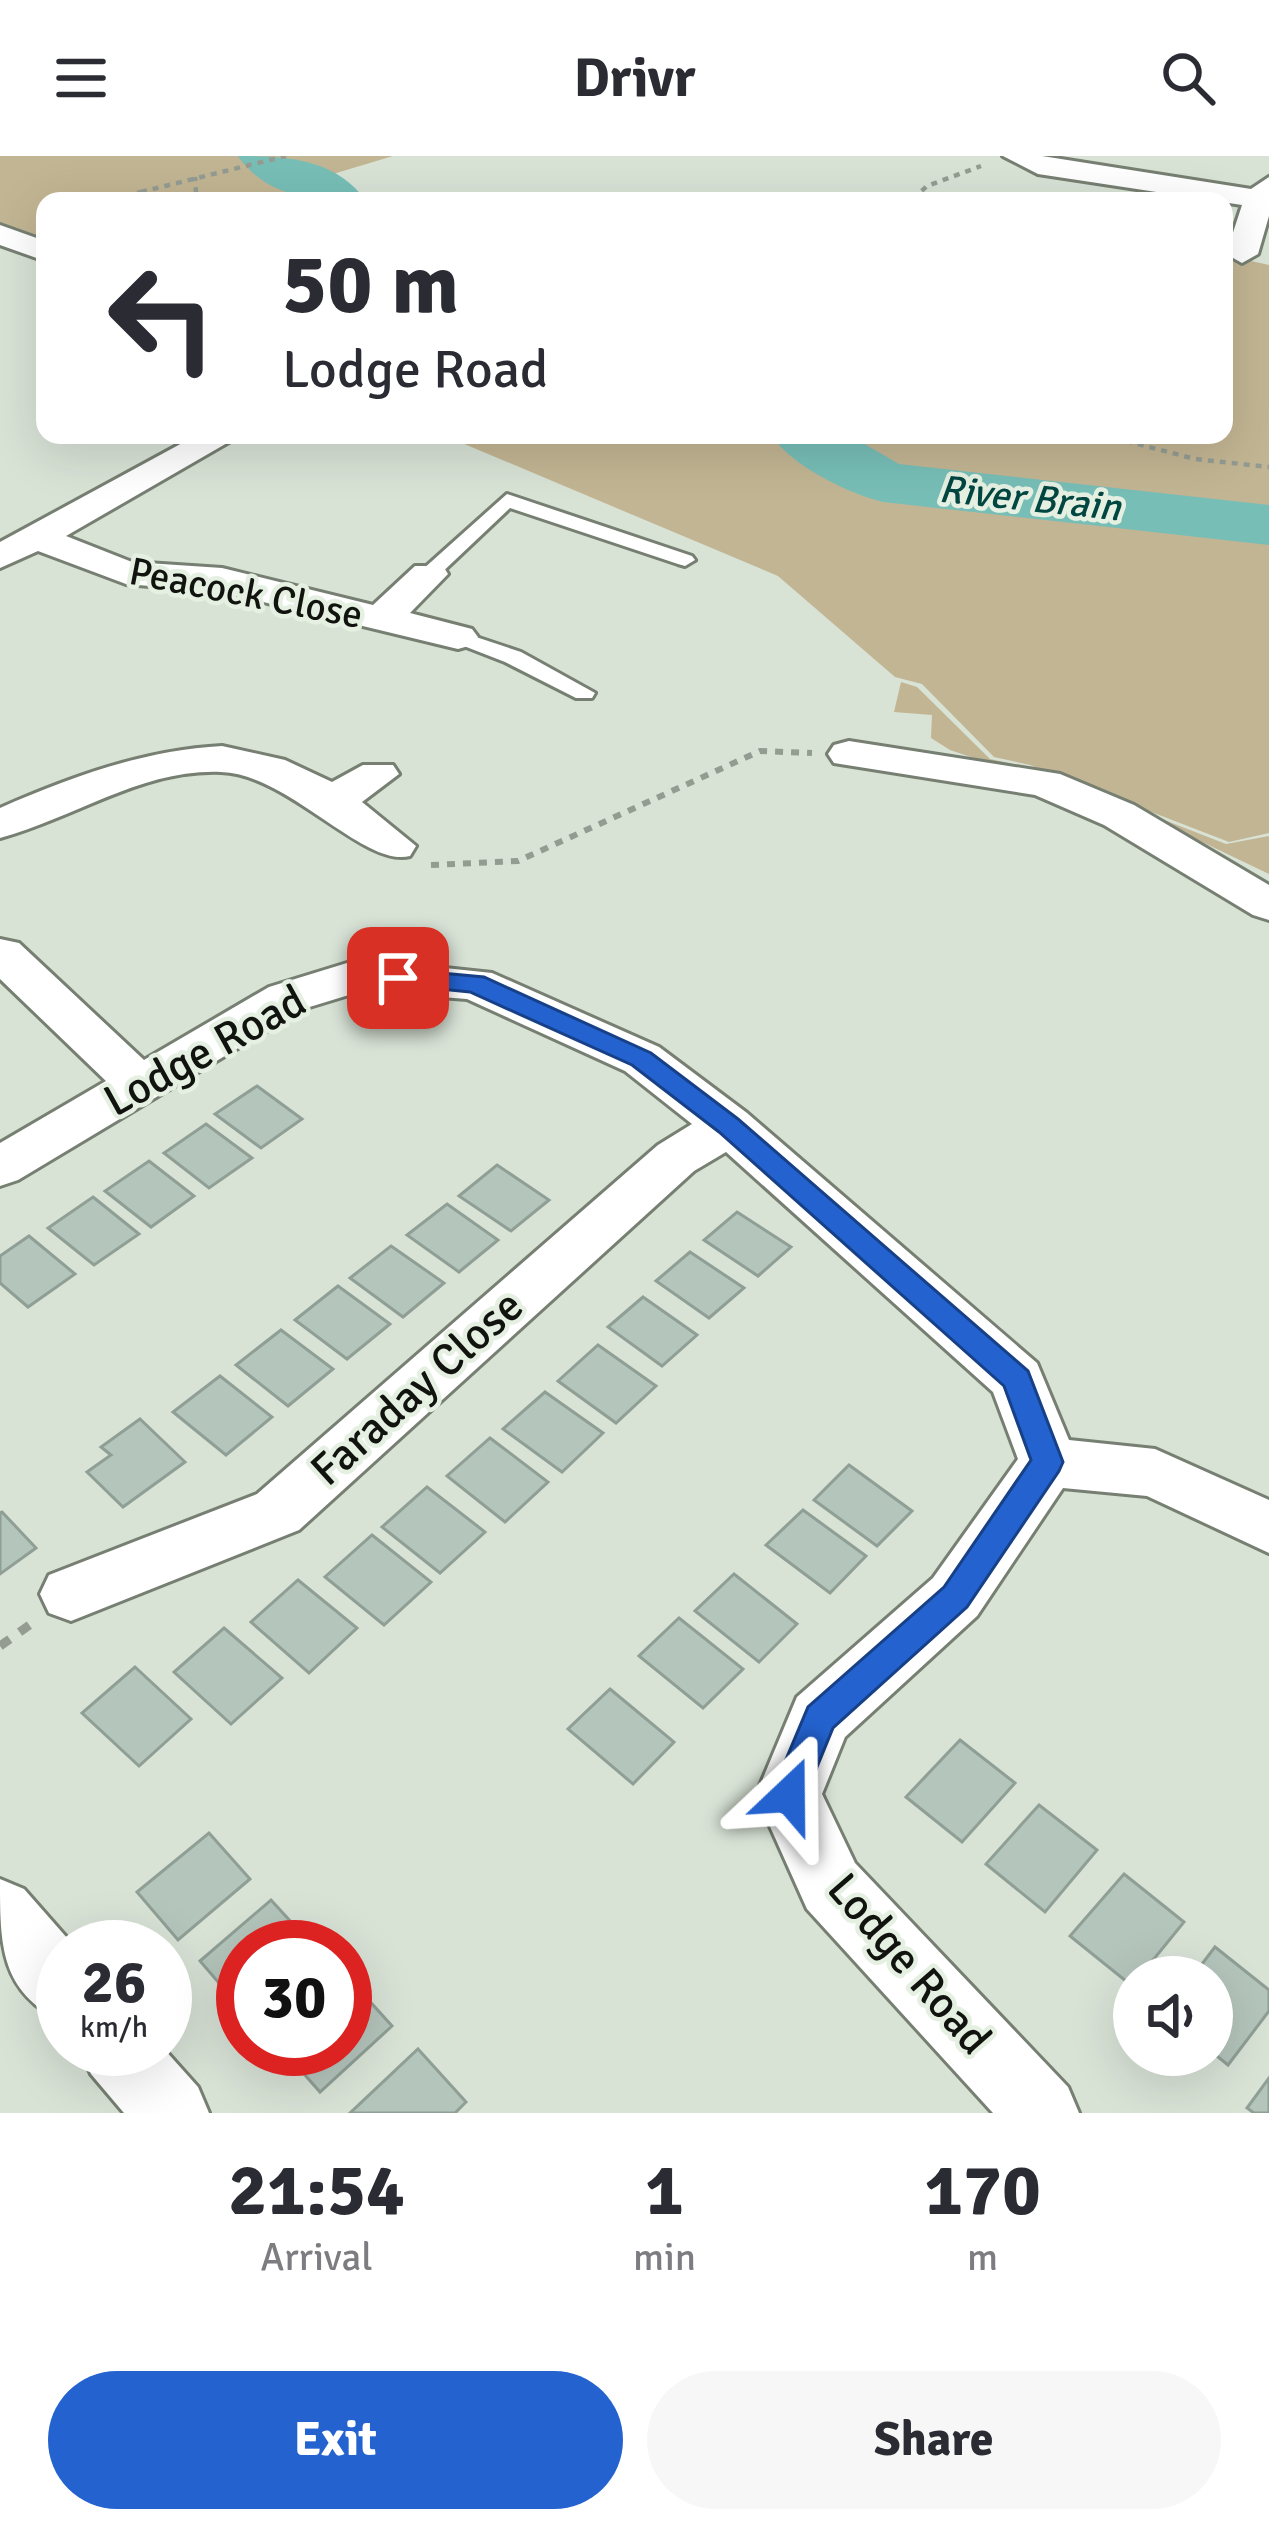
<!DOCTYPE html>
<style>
body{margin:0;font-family:Signika,sans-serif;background:#f7f7f7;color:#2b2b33;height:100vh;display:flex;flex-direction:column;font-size:45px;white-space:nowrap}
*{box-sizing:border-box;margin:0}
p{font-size:39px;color:#7c7c81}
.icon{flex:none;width:66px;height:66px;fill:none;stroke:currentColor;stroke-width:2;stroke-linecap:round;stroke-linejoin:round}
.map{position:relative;height:1957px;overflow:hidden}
.side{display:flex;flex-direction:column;background:#fff;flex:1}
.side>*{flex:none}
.banner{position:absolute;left:36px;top:36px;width:1197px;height:252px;border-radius:24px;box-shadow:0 12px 48px #0002;background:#fff;color:#2b2b33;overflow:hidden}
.fabs{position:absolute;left:1113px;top:1800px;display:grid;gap:24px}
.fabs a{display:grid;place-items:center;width:120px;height:120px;border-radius:50%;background:#fff;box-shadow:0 12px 48px #0002;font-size:60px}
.speed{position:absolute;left:36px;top:1764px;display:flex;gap:24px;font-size:60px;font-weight:700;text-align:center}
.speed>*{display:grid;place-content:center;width:156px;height:156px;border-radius:50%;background:#fff;box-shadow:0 12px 48px #0002;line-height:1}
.speed small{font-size:30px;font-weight:400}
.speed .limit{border:18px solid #d22;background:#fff;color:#111}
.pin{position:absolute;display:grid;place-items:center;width:102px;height:102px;color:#fff;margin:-51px;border-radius:24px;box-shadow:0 6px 18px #0006}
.me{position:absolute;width:132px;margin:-66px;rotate:23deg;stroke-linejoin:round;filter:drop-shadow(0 0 9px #0008)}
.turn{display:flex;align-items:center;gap:42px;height:252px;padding:0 48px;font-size:54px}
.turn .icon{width:156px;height:156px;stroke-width:2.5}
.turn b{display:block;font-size:84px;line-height:102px}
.eta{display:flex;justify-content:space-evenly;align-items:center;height:204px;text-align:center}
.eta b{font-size:72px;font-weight:700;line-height:84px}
.cta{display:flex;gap:24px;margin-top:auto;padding:24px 48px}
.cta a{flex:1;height:138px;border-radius:72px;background:#2362cf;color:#fff;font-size:48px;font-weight:700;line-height:138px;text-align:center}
.cta a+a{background:#f7f7f7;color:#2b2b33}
header{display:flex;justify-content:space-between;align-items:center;height:156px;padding:0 48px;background:#fff;font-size:54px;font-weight:700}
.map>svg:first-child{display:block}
.green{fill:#c2b593}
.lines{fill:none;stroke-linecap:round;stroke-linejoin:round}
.river{fill:#77beb7;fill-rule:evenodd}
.building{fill:#b4c5bc;stroke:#8f9f96;stroke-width:3}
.service-casing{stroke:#767f72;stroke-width:6}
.minor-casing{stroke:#767f72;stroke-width:6}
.path-far2{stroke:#949c92;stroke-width:4.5;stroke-dasharray:6 6;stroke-linecap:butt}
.path-far1{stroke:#949c92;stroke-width:6;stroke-dasharray:8 8;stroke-linecap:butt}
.path{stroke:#949c92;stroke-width:9;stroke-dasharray:12 12;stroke-linecap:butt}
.service{fill:#fff;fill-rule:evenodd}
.minor{fill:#fff;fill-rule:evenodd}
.route{fill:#2362cf;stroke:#174087;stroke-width:3}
.labels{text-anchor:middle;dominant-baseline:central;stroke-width:9;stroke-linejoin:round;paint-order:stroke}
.far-water-label{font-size:39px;font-style:italic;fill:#024641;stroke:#e5f0e2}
.far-street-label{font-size:39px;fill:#10130e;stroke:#e5f0e2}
.street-label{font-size:45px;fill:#10130e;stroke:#e5f0e2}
</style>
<header><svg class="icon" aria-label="menu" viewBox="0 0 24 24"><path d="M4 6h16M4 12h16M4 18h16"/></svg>Drivr<svg class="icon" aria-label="search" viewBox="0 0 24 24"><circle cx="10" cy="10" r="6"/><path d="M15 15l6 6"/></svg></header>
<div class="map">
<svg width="1269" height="1957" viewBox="0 0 1269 1957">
<rect width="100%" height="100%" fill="#d8e2d5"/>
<g class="green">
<path d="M0 0H393L303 27 332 45H45V85L0 67Z"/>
<path d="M1224 99 1269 109V359L883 326 808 279H1224Z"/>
<path d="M443 279H788L875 331 1269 375V677L1229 686 1030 609 994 601 922 528 895 521 778 420Z"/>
<path d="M901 526 917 531 990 603 1028 611 1226 688 1269 680V718L1152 662 950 594 931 582 932 559 894 556Z"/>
</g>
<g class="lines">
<g class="river">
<path d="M238 0C285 0 336 2 366 45 319 45 268 44 238 0Z"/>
<path d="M771 279H849L899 308 1269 349V389L883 346C847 337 792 310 771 279Z"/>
</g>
</g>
<g class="building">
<path d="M257 930 302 963 261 992 215 958Z"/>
<path d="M206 968 252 1002 209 1032 164 997Z"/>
<path d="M149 1005 194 1040 151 1071 105 1035Z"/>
<path d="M497 1009 549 1044 511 1075 459 1040Z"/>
<path d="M93 1041 139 1078 94 1109 48 1072Z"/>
<path d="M447 1048 498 1084 459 1116 407 1079Z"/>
<path d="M737 1056 791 1091 758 1120 704 1084Z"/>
<path d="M29 1080 75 1118 28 1151 0 1127V1100Z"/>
<path d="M391 1090 444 1127 403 1161 350 1122Z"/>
<path d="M690 1096 744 1132 709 1162 656 1125Z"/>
<path d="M338 1130 390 1168 347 1203 295 1164Z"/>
<path d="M643 1141 697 1179 662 1210 608 1171Z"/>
<path d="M281 1174 333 1213 288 1250 236 1209Z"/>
<path d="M598 1189 656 1230 616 1267 558 1225Z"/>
<path d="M220 1220 272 1261 226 1299 173 1256Z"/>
<path d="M545 1236 603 1277 562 1316 503 1273Z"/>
<path d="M140 1263 185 1306 123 1351 87 1316 111 1299 101 1291Z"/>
<path d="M490 1282 548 1326 505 1366 447 1320Z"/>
<path d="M849 1309 912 1355 877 1390 814 1344Z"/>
<path d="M427 1331 485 1376 440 1417 382 1371Z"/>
<path d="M803 1354 866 1400 830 1437 766 1389Z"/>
<path d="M2 1356 36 1392 0 1418V1357Z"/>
<path d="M372 1379 431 1426 384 1469 325 1421Z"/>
<path d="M734 1418 797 1468 759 1506 695 1455Z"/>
<path d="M298 1424 357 1472 309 1517 251 1466Z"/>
<path d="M679 1462 743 1513 703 1552 639 1500Z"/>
<path d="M224 1472 282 1522 231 1568 174 1516Z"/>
<path d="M135 1511 191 1563 139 1610 82 1557Z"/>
<path d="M610 1533 674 1586 633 1628 568 1573Z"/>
<path d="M960 1584 1015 1627 962 1686 906 1641Z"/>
<path d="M1039 1649 1097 1694 1045 1756 986 1708Z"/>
<path d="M209 1677 250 1723 178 1784 137 1736Z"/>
<path d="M1124 1718 1184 1766 1132 1830 1070 1780Z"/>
<path d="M271 1744 314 1791H243V1855L200 1805Z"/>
<path d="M1215 1791 1269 1834V1855L1228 1909 1212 1896V1821H1192Z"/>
<path d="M346 1819 392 1870 320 1936 282 1893H345Z"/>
<path d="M418 1893 466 1946 455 1957H350Z"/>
<path d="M1269 1922V1957H1254L1247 1952Z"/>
</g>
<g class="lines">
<g class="service-casing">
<g id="service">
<path d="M507 338 692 400 695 404 685 410 678 408 510 352 436 422H422V414Z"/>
<path d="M458 475 521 496 595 537 592 542H576L505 506 451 485V477Z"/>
</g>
</g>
<g class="minor-casing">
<g id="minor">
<path d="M1003 0H1042L1251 33 1269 21V60L1258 98 1242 107 1226 98 1242 49 1038 18Z"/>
<path d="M0 69 45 85V105L0 89Z"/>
<path d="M197 279H241L66 380 132 406 222 412 373 449 415 410H443L448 418 410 457 472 473 478 481 472 489 458 493 222 436 126 428 38 395 0 412V386Z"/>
<path d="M849 585 1060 618 1134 649 1269 729V764L1253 759 1104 669 1035 639 834 607 828 598 834 589Z"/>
<path d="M222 590 285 604 332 626 363 609H393L399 618 362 646 416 690 410 700C364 712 289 618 221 616 141 613 75 662 0 682V652C70 621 145 594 222 590Z"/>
<path d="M0 783 19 787 144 904 269 831 360 803 492 817 659 891 747 957 1037 1207 1069 1284 1155 1293 1269 1344V1397L1147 1340 1063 1332 977 1460 845 1581 822 1638 855 1707 1068 1931 1079 1957H993L807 1753 756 1639 797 1541 933 1422 1018 1303 993 1236 726 996 694 1015 299 1374 71 1465 49 1457 40 1438 49 1419 257 1338 658 989 692 968 625 915 467 843 362 835 303 853 18 1024 0 1030V987L106 925 0 823Z"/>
<path d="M0 1723 24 1733 75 1791H63V1866C0 1836 0 1789 0 1723Z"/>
<path d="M80 1893H164L198 1931 209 1957H124L91 1918Z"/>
</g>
</g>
<g class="path-far2">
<path d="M141 36 286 0"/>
<path d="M102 45 141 36 168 45"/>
<path d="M187 45 196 37 195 21"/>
<path d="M925 45 913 43 927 30 981 10"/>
<path d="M1103 279 1195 303 1269 311"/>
</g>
<path class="path-far1" d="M431 709 518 705 760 595 812 597"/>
<path class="path" d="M0 1490 31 1468"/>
<use href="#service" class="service"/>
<use href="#minor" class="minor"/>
</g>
<path class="route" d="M398 813 484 821 651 897 738 963 1028 1215 1063 1306 1059 1315 967 1451 833 1572 801 1650 789 1655 776 1650 771 1639 808 1551 944 1431 1031 1304 1004 1230 719 976 632 909 470 836 389 828V816Z"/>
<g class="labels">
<g class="far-water-label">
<text transform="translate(1030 342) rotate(6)">River Brain</text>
</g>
<g class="far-street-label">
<text transform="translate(246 437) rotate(11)">Peacock Close</text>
</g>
<g class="street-label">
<text transform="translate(205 895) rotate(-29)">Lodge Road</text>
<text transform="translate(417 1232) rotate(-42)">Faraday Close</text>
<text transform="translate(909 1808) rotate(49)">Lodge Road</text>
</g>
</g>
</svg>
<div class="fabs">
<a><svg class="icon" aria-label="sound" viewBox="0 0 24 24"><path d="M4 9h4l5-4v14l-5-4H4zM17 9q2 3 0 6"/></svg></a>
</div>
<div class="speed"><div>26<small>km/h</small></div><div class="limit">30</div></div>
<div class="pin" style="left:398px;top:822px;background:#d93025"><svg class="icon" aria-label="arrive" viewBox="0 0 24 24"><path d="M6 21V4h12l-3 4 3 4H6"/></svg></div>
<svg class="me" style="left:789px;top:1639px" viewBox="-20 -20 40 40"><path d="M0-17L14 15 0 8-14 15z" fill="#2362cf" stroke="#fff" stroke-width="4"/></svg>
<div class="banner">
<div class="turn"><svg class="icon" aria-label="left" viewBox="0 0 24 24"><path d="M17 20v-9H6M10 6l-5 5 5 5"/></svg><div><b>50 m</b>Lodge Road</div></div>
</div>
</div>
<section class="side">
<div class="eta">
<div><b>21:54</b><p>Arrival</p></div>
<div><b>1</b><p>min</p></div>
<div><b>170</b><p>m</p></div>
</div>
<div class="cta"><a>Exit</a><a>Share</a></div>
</section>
